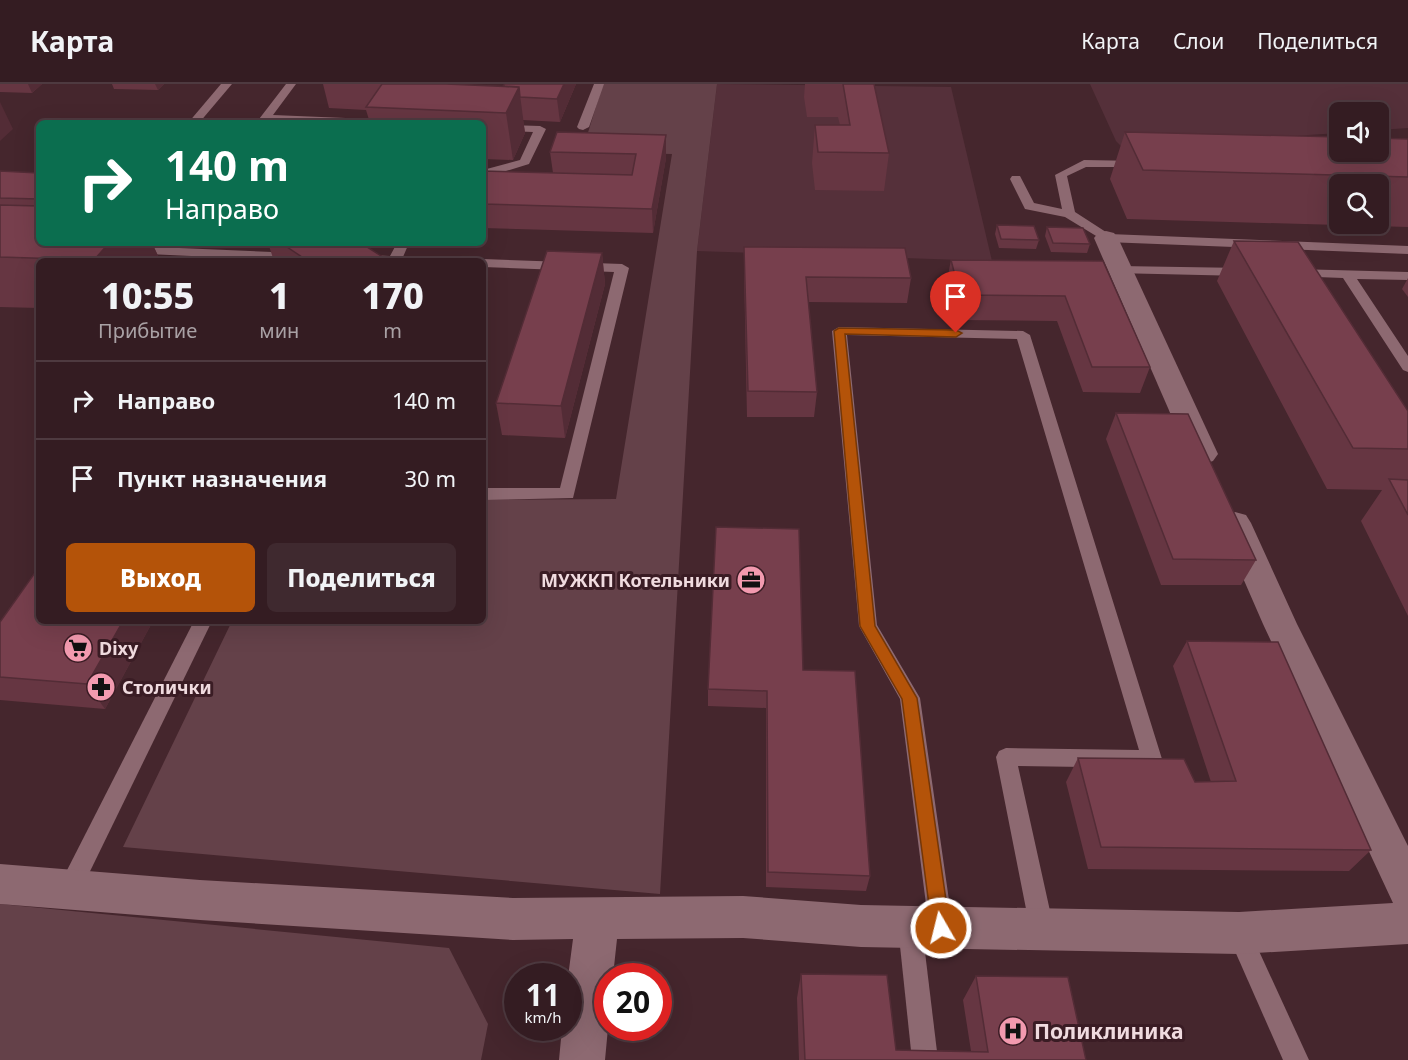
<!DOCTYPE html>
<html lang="ru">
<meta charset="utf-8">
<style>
body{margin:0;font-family:"Noto Sans",sans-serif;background:#3f292f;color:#f1f3f6;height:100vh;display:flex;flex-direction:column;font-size:22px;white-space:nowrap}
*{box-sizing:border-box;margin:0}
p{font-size:20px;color:#a9a1a5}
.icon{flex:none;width:33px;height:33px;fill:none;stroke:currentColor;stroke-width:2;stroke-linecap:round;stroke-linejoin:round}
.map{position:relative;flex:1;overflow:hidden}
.details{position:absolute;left:36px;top:174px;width:450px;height:366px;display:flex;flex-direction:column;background:#341c22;border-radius:9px;box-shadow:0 6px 24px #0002,0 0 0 2px #4e3a40}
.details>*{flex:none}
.top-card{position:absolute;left:36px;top:36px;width:450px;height:126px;border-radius:9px;box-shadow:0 6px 24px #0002,0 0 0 2px #4e3a40;background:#0b6e4f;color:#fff;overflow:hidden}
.controls{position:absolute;left:1329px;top:18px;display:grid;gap:12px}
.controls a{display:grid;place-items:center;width:60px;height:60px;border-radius:9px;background:#341c22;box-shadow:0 6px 24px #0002,0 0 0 2px #4e3a40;font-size:30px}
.speed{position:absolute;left:504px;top:879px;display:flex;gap:12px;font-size:30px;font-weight:700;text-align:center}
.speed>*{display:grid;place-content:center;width:78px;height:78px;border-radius:50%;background:#341c22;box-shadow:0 6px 24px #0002,0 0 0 2px #4e3a40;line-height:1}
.speed small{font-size:15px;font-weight:400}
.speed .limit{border:9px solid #d22;background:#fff;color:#111}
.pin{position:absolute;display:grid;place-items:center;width:51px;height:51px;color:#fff;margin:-62px -26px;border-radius:50% 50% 50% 0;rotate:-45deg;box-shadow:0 0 6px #0007}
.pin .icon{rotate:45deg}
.me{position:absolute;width:66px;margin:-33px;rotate:352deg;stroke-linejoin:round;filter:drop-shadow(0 0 4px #0008)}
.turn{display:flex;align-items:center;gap:21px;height:126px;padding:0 30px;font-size:27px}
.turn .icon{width:78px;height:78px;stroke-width:2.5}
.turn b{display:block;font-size:42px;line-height:51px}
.eta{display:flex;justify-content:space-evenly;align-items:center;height:102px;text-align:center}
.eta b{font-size:36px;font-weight:800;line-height:42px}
.cta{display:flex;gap:12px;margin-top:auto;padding:12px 30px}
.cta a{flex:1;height:69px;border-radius:9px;background:#b45309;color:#fff;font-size:24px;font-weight:800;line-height:69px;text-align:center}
.cta a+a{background:#3f292f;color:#f1f3f6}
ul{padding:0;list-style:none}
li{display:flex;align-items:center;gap:18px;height:78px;padding:0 30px;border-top:2px solid #4e3a40}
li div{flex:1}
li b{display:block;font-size:22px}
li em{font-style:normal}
header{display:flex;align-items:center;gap:36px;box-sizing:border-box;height:84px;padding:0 30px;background:#341c22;border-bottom:2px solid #4e3a40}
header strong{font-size:28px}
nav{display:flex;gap:33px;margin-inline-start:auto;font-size:21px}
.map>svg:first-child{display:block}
.built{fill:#55303a}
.green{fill:#644149}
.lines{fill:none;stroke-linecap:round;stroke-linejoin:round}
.lane{fill:#8d6971;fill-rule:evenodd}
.street{fill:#8d6971;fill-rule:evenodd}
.wall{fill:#663642;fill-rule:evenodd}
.shaded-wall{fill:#532c36}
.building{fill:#773f4d;stroke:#532c36;stroke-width:1.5}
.route{fill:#b45309;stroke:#753606;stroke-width:1.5}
.labels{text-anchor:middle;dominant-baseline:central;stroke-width:6;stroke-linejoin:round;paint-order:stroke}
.poi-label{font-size:18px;font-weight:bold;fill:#f0dbdf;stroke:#3a1c24;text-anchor:start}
.near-poi-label{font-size:21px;font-weight:bold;fill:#f0dbdf;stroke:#3a1c24;text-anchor:start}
</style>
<header>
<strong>Карта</strong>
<nav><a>Карта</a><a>Слои</a><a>Поделиться</a></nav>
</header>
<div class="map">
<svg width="1408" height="976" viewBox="0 0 1408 976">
<rect width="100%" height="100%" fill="#45262d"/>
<g class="built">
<path d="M717 0 951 3 992 177 697 167Z"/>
<path d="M1090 0H1408V44L1379 46 1378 28H1340L1339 49 1122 63 1116 57Z"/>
</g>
<g class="green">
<path d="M603 0H717L697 167 660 810 123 763 232 537H483V416L616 415 672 70 582 68Z"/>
<path d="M0 820 449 864 488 940 481 976H0Z"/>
</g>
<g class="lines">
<g class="lane">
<path d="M221 0H232L199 39H188Z"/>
<path d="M286 0H296L273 31 394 36 399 39H256Z"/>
<path d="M594 0H604L589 43 583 46 579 45 577 43Z"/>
<path d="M483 40 540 42 546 45 529 80 483 94V86L520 76 533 48 483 46Z"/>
<path d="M1084 76 1139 77 1145 80 1139 83H1086L1067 92 1075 128 1109 150 1408 162V170L1106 158 1065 133 1025 125 1010 95 1012 92H1020L1034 119 1062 125 1055 91Z"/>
<path d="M397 159H409L403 173 414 174 416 177H361L359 175 366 171 390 172Z"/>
<path d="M132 162 296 169 303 173 296 177 127 169 126 166 127 163Z"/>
<path d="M483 175 622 180 629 184 573 414 483 416V404H560L614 188 483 183V177H478Z"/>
<path d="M1119 182 1244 184 1251 188 1244 192 1114 189 1112 186Z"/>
<path d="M1295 185 1408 188V196L1357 195 1408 272V288L1403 286 1343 194 1290 192 1288 189Z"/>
<path d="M839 243 1023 247 1030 251 1162 675 1159 681 1152 684 1018 682 1054 845 1050 853 1042 856 1034 853 1030 845 996 673 999 667 1006 664 1139 666 1017 255 847 251 877 541 920 614 953 844 949 852 941 855 933 852 929 844 900 615 859 542 832 247Z"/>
<path d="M194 537H212L77 814 69 817 61 814 58 806 61 798Z"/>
<path d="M910 832 918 835 922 843 938 976H912L898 843 902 835Z"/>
<path d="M1239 837 1247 841 1309 976H1283L1227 849 1231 841Z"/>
</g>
<g class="street">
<path d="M1106 147 1114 149 1118 154 1218 370 1213 377 1203 380 1193 377 1188 370 1094 154 1098 149Z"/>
<path d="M1235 428 1246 431 1251 439 1297 540 1408 762V860L1239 870 861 863 743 854 617 855 613 892H608V944L605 976H559L562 944H568V893L573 855 513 856 200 836 0 820V780L200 796 513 814 743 812 861 821 1239 828 1393 819 1263 540 1219 439 1224 431Z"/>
</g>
</g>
<g class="wall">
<path d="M0 0H42L32 9 0 8Z"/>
<path d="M112 0H164L158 6 114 5Z"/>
<path d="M323 0H446L503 2 505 0H576L560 38 523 36 525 49 513 76 483 75V39H370L366 26 329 24Z"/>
<path d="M805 0H874L889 69 884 107 815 106 812 79 815 41H840L838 33H807L804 13Z"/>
<path d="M1125 48 1408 55V143L1127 135 1110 95ZM1340 100H1378V140H1340Z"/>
<path d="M666 51V74L653 149 483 144V87L553 89 550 68Z"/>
<path d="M0 87 39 89V159H152L160 176 159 177H39V224L0 223Z"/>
<path d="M997 141 1039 156 1036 165 999 164 995 150Z"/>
<path d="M1047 143 1090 160 1087 169 1051 168 1045 152Z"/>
<path d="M1234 157 1408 327V532L1361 437 1382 406 1327 405 1217 197Z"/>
<path d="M268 159H361L389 177H274Z"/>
<path d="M744 163 911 194 907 219 808 218 817 308 814 333H747L744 188Z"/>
<path d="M602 169 605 200 565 354 502 351 496 319Z"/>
<path d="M951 176 1103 177 1150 283 1140 309 1083 308 1057 237 955 236 946 201Z"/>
<path d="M1408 194V213L1402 205Z"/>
<path d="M1116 329 1256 476 1241 501H1161L1106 355Z"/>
<path d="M153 537 105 625 0 616V538Z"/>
<path d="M1187 557 1371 766 1349 787 1088 785 1066 698 1078 674 1195 698H1211L1173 582Z"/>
<path d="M803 586 870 792 866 807 766 803V624L708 622V605Z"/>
<path d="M801 890 896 966 971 967 963 916 976 892 1086 976H799L797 914Z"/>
</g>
<g class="shaded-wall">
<path d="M28 0H42L32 9Z"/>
<path d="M155 0H164L158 6Z"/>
<path d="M564 0H576L560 38 557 15Z"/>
<path d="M519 3 525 49 513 76 506 29Z"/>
<path d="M0 18 13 45 0 57Z"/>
<path d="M666 51V74L653 149 652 125Z"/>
<path d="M109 159H152L160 176 159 177H95L94 176Z"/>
<path d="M602 169 605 200 565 354 561 322Z"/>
<path d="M123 537H153L105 625 87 600Z"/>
</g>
<g class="building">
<path d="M382 0H446L519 3 506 29 366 23Z"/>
<path d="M505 0H564L557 15 520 13 519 3 503 2Z"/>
<path d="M843 0H874L889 69 818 68 815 41H850Z"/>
<path d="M557 48 666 51 652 125 483 120V87L632 91 636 70 550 68Z"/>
<path d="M1125 48 1340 53V68H1378V54L1408 55V93L1143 86Z"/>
<path d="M0 87 39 89V115L0 114Z"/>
<path d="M0 121 39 122V159H109L94 176 0 173Z"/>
<path d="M997 141 1034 142 1039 156 1001 155Z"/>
<path d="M1047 143 1083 144 1090 160 1053 159Z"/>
<path d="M1234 157 1298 158 1408 327V365L1353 364Z"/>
<path d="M281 159H361L389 177H308Z"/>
<path d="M744 163 905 164 911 194 806 193 817 308 748 307Z"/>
<path d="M547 167 602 169 561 322 496 319Z"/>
<path d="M951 176 1103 177 1150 283H1092L1065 212 960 211Z"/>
<path d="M1116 329 1188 330 1256 476 1173 475Z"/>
<path d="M1389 395 1408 396V431Z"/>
<path d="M716 443 799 445 803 586 855 587 870 792 768 788 767 607 708 605Z"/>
<path d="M39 483V537H123L87 600 0 593V538Z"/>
<path d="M1187 557 1278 558 1371 766 1101 763 1078 674 1184 675 1195 698 1236 697Z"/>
<path d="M801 890 887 891 896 966 938 967 988 968 976 892 1068 893 1086 976H805Z"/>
</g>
<path class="route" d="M839 244 956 246 962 249 956 253 845 250 875 542 917 614 950 844 948 850 941 853 935 850 932 844 902 615 860 542 834 247Z"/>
<defs>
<g id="office-disc" transform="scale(1.5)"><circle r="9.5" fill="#f29aaf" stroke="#3a1c24"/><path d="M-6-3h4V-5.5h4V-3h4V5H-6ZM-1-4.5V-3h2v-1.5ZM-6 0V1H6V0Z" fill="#111"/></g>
<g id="supermarket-disc" transform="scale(1.5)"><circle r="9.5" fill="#f29aaf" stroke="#3a1c24"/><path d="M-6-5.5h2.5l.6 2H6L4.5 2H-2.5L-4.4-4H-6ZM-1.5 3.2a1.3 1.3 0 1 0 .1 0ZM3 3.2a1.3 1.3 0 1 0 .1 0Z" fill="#111"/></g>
<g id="pharmacy-disc" transform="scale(1.5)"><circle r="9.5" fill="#f29aaf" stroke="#3a1c24"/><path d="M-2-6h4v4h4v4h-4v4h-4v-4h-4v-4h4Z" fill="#111"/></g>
<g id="hospital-disc" transform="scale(1.5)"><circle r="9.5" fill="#f29aaf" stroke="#3a1c24"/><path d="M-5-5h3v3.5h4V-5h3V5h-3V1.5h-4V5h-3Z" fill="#111"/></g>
</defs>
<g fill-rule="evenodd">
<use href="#office-disc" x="751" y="496"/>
<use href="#supermarket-disc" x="78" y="564"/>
<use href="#pharmacy-disc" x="101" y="603"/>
<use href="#hospital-disc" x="1013" y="947"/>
</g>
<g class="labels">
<g class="poi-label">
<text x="730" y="496" text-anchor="end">МУЖКП Котельники</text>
<text x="99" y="564">Dixy</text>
<text x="122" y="603">Столички</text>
</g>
<g class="near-poi-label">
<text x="1034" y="947">Поликлиника</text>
</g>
</g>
</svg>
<div class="controls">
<a><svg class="icon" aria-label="sound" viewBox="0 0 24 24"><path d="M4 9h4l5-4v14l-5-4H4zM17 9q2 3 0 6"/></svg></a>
<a><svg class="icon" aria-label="search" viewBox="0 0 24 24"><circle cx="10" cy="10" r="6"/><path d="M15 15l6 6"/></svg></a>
</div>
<div class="speed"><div>11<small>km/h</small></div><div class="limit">20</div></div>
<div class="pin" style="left:956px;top:249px;background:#d93025"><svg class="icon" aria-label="arrive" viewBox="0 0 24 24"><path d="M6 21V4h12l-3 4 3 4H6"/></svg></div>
<svg class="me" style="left:941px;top:844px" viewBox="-20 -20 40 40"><circle r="17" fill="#b45309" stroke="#fff" stroke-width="3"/><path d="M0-11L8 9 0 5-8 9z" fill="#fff"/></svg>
<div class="top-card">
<div class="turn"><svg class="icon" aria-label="right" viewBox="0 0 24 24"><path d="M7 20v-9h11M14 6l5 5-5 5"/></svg><div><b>140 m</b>Направо</div></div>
</div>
<section class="details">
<div class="eta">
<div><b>10:55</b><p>Прибытие</p></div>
<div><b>1</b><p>мин</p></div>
<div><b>170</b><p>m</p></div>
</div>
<ul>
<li><svg class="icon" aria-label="right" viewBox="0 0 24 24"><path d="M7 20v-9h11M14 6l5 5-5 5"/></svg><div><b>Направо</b></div><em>140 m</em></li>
<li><svg class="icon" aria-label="arrive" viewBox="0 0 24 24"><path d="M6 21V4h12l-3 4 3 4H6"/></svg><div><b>Пункт назначения</b></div><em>30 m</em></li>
</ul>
<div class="cta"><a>Выход</a><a>Поделиться</a></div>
</section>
</div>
